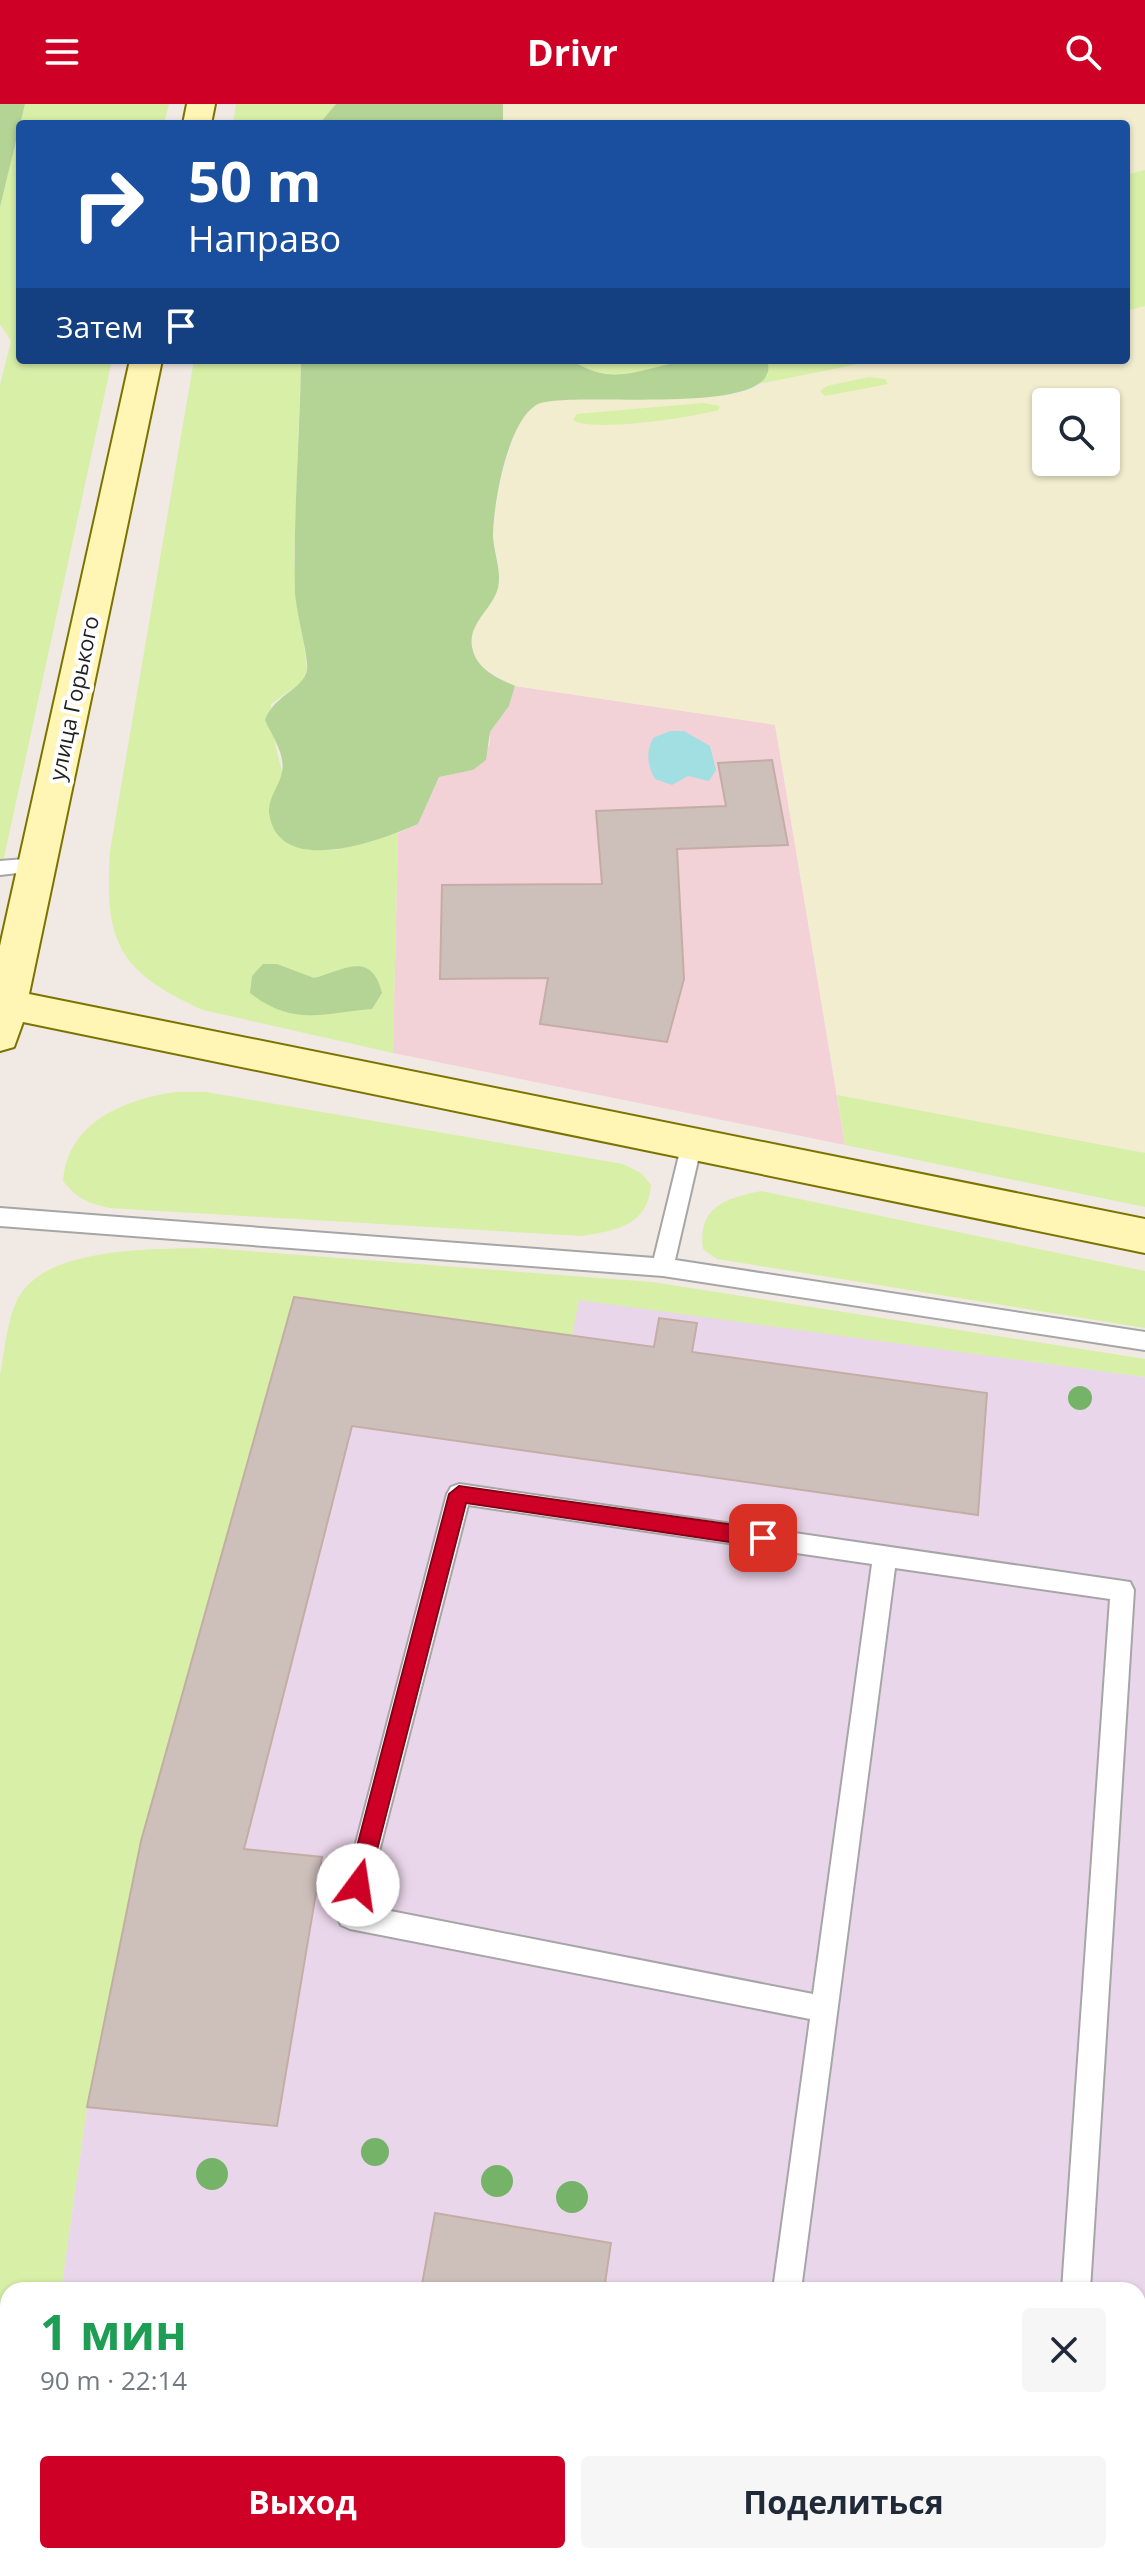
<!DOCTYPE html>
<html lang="ru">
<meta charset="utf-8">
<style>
body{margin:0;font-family:"Open Sans",sans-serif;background:#f6f6f7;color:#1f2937;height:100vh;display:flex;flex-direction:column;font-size:30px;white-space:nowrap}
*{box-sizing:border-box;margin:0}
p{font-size:26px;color:#747a83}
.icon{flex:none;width:44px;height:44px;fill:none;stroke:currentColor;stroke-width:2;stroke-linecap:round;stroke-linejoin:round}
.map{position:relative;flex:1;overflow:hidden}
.drawer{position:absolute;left:0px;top:2178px;width:1146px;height:282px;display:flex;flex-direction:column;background:#fff;border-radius:24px 24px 0 0;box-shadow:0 2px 6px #0004}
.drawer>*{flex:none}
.guide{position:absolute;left:16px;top:16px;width:1114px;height:244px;border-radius:8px;box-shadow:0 2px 6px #0004;background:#1a4fa0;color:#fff;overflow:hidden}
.buttons{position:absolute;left:1032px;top:284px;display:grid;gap:16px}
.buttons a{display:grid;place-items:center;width:88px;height:88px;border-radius:8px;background:#fff;box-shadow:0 2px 6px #0004;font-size:40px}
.pin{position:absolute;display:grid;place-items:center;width:68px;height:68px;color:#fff;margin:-34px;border-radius:16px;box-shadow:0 4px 12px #0006}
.me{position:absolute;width:88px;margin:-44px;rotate:14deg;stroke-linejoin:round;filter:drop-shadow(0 0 6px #0008)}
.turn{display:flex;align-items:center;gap:28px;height:168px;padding:0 40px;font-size:36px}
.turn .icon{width:104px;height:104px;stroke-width:2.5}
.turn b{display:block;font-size:56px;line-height:68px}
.then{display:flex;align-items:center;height:76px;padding:0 40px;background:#0003;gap:16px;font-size:30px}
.round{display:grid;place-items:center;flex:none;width:84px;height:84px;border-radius:8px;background:#f6f6f7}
.overview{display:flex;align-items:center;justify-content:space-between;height:136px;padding:0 40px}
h1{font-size:48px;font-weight:700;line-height:60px;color:#1e9e55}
.primary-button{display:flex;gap:16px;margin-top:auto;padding:16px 40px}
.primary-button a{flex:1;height:92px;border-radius:8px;background:#ce0025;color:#fff;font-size:32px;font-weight:700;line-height:92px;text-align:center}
.primary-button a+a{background:#f6f6f7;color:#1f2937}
header{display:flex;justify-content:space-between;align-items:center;height:104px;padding:0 40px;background:#ce0025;color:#fff;font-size:36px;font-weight:700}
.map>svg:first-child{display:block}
.commercial{fill:#f3d2d7}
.industrial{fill:#ead6ea}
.farmland{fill:#f1edce;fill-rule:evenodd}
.grass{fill:#d7efa6}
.forest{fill:#b3d495}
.water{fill:#a1dfe2}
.building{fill:#cdbfba;stroke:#c4ada5;stroke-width:2}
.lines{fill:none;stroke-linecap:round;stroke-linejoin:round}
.lane-casing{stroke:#a6a6a6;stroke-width:4}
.secondary-casing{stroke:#7c7300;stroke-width:4}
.lane{fill:#fff;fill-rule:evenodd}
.secondary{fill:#fff5b4;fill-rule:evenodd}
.tree{fill:#75b468}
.route{fill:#ce0025;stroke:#860018;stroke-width:2}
.labels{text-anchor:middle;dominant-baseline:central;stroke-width:8;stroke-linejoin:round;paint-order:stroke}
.street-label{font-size:22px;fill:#1f1f1f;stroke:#fff}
</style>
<header><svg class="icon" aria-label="menu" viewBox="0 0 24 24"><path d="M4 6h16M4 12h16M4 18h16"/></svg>Drivr<svg class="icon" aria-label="search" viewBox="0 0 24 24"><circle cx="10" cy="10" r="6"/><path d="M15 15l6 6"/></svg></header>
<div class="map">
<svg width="1145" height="2459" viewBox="0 0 1145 2459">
<rect width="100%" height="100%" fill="#f1eae4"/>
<path class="commercial" d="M515 582 775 620 845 1041 393 949 398 729 418 720 439 673 473 666 490 640V628L509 602Z"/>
<path class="industrial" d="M294 1193 571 1232 579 1195 1145 1273V2459H23L24 2452H1138V2186H61L87 2003 142 1735Z"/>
<g class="farmland">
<path d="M503 0H1145V66L1126 71V20H503Z"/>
<path d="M1145 202V1049L837 991 775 621 515 582 482 563 472 546 471 528 481 514 499 461 493 433 497 392 510 344 521 315 537 300 553 295 631 296 733 291 795 271 878 256H1126V207ZM1046 298H1106V358H1046Z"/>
</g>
<g class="grass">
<path d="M25 0H169L164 20H20V256H112L0 772V281L11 237 0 220V103Z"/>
<path d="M236 0H336L319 20H233Z"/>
<path d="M1145 66V202L1126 207V71Z"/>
<path d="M194 256H301L294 456 307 565 302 578 271 600C271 647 293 700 307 746H335L398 729 393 949 203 906C118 868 104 837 110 747Z"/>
<path d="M571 256H688C644 265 611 283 571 256Z"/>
<path d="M767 256H878L758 280 768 271Z"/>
<path d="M869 273 885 275 888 280 825 292 820 287 827 282Z"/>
<path d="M703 299 720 302 718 306C694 313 591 329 573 316L577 310Z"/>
<path d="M176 988H206L623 1060 641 1069 651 1081C648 1121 616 1127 581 1132L109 1104C88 1099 76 1094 63 1077 67 1018 125 995 176 988Z"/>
<path d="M837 991 1145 1049V1103L845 1041Z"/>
<path d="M761 1087 1145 1167V1224L717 1155 703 1145C697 1103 726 1094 761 1087Z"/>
<path d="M210 1144 652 1178 1145 1255V1273L579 1196 572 1232 294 1194 142 1735 87 2003 61 2186H8V2323H0V1271C5 1246 7 1209 22 1188 55 1142 159 1145 210 1144Z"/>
<path d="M0 2400H8V2452H24L23 2459H0Z"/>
</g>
<g class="forest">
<path d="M0 0H25L0 103Z"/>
<path d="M336 0H503V20H319Z"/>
<path d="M301 256H571C614 284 640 264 685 257 711 253 741 256 767 256 788 318 563 284 536 301 507 320 494 397 493 430 493 448 502 465 498 484 492 506 468 519 472 543 476 565 497 574 515 582L509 602 490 628 486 656 473 666 439 673 418 720C382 736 277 776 269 708 268 694 280 681 282 668 286 651 271 630 265 616 275 590 303 586 307 566 309 553 296 509 295 488 293 411 300 333 301 256Z"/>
<path d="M263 860H277L314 874C343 867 371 845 382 889L372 905C323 909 294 923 250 889L252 872Z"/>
</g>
<path class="water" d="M684 627 710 642 716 666 709 677 688 672 672 681 655 675C647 661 646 648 653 634L670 627Z"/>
<g class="building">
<path d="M772 656 788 741 677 745 684 875 667 938 540 920 548 874 440 875 442 781 602 780 596 707 726 702 718 659Z"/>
<path d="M294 1193 654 1243 659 1214 697 1219 692 1248 987 1289 978 1411 352 1322 244 1745 322 1753 277 2022 87 2003 141 1737Z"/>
<path d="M435 2109 611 2139 604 2186H421Z"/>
</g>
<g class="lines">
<g class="lane-casing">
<g id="lane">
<path d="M37 754 44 756 46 761 44 766 0 771V757Z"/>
<path d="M692 1031 702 1039 675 1156 1145 1228V1246L663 1172 0 1122V1104L654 1154 682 1039Z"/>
<path d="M459 1380 1130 1478 1134 1486 1090 2186H1062L1110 1495 895 1464 801 2186H773L810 1915 350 1825 341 1821 337 1812 447 1390 451 1383ZM468 1401 872 1460 813 1890 365 1802Z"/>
<path d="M0 2341 8 2342V2372L0 2371Z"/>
<path d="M530 2452H595L598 2459H533Z"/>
<path d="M736 2452H766L765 2459H735Z"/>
<path d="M1043 2452H1073L1072 2459H1042Z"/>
</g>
</g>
<g class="secondary-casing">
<g id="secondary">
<path d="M187 0H215L211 20H183Z"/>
<path d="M130 256H162L29 890 1145 1115V1149L23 918 14 943 0 947V842Z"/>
</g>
</g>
<use href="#lane" class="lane"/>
<use href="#secondary" class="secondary"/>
</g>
<g class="tree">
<circle cx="1080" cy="1294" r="12"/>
<circle cx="375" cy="2048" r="14"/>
<circle cx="212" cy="2070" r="16"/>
<circle cx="497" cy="2077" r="16"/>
<circle cx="572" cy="2093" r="16"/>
</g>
<path class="route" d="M459 1382 763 1425 773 1434 763 1443 466 1399 368 1781 365 1789 358 1792 350 1789 347 1781 449 1390Z"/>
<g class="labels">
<g class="street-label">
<text transform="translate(73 594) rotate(-78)">улица Горького</text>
</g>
</g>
</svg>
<div class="buttons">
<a><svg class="icon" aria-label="search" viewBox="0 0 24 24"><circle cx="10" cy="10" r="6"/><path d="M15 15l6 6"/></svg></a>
</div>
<div class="pin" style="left:763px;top:1434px;background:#d93025"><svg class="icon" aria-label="arrive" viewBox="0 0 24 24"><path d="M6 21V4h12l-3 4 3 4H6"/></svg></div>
<svg class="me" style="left:358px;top:1781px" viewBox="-20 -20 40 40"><circle r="19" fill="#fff"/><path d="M0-13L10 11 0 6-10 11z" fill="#ce0025"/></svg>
<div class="guide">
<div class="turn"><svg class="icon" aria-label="right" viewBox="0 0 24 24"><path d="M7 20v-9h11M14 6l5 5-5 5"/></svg><div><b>50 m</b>Направо</div></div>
<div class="then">Затем<svg class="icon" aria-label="arrive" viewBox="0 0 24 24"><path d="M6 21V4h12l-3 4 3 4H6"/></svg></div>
</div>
<section class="drawer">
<div class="overview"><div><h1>1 мин</h1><p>90 m · 22:14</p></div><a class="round"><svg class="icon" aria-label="close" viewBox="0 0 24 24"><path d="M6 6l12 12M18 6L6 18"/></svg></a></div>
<div class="primary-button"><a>Выход</a><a>Поделиться</a></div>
</section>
</div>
